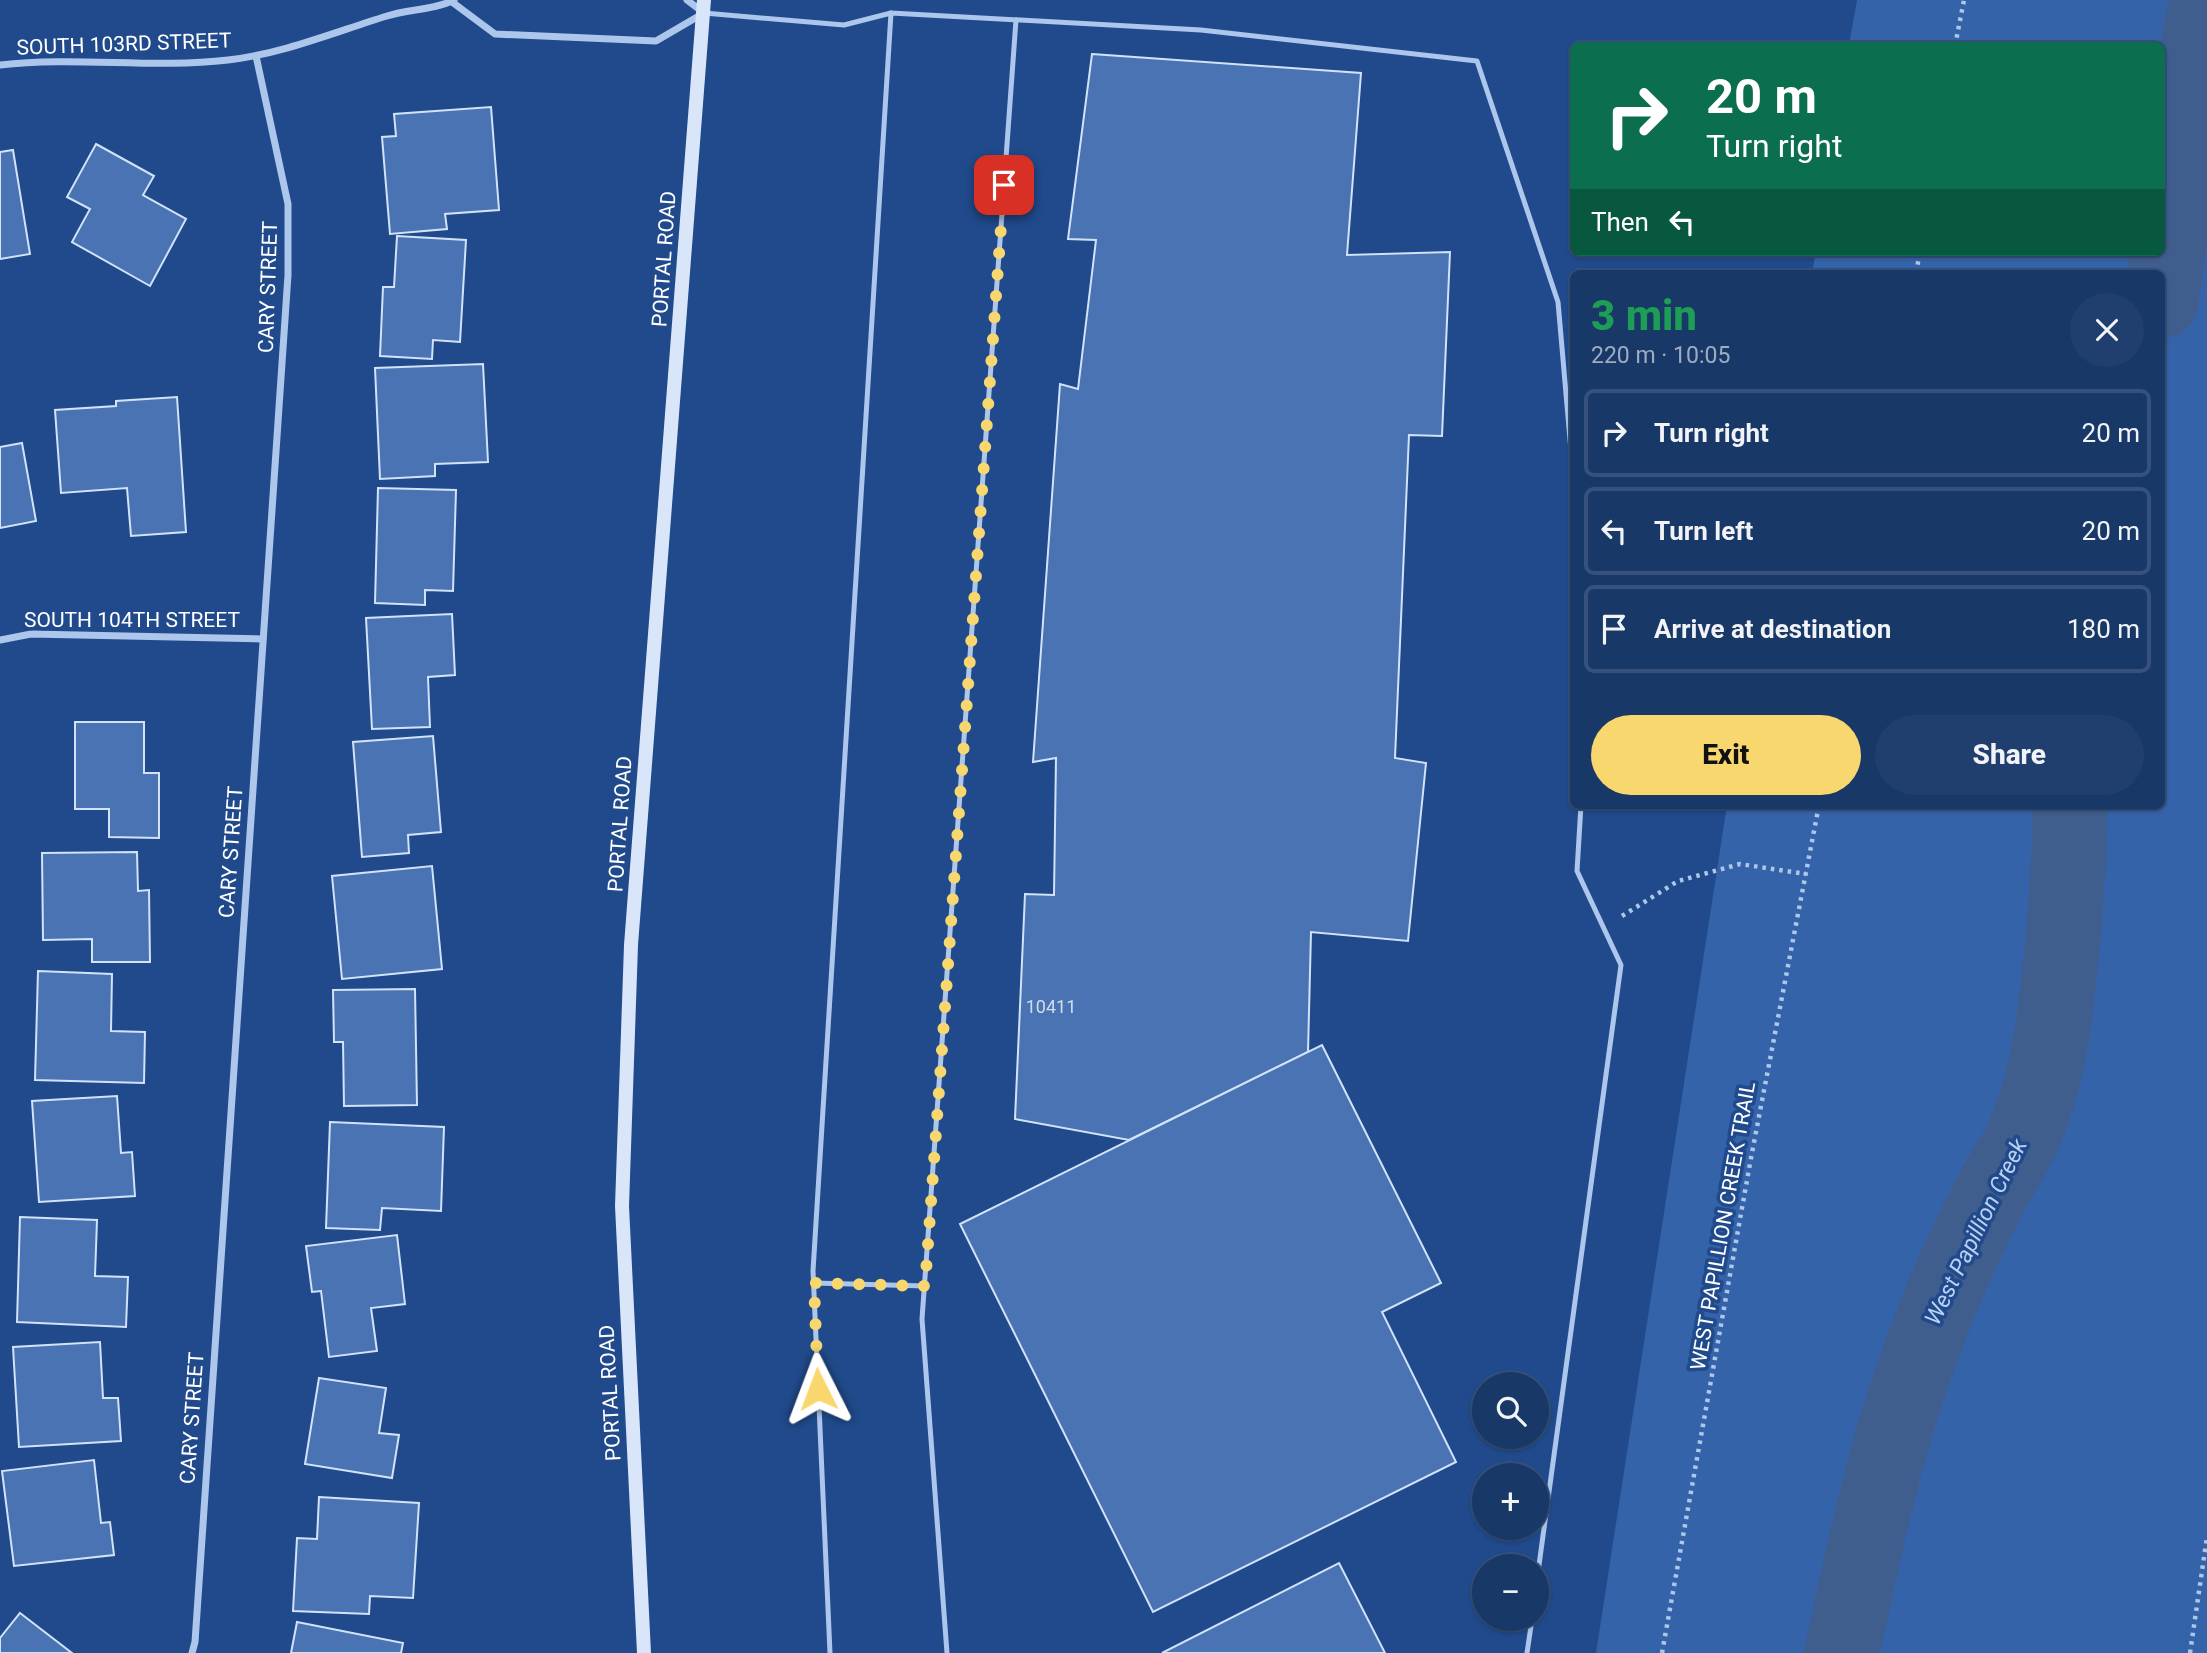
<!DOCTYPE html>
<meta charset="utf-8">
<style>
body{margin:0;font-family:Roboto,sans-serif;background:#213f6e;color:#f1f3f6;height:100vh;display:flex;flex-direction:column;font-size:26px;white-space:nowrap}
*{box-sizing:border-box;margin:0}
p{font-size:23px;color:#9facc0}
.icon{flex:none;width:38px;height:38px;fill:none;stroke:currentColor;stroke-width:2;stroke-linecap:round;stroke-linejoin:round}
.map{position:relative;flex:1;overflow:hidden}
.details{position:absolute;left:1570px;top:270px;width:595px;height:539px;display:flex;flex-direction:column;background:#183868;border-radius:10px;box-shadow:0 2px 5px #0004,0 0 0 2px #36527c}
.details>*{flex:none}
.banner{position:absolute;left:1570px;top:42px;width:595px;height:214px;border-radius:10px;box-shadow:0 2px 5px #0004,0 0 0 2px #36527c;background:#0b6e4f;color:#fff;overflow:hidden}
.tools{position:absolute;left:1472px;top:1372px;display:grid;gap:14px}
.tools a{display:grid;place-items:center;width:77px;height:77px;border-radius:50%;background:#183868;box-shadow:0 2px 5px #0004,0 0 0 2px #36527c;font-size:35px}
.pin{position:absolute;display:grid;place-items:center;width:60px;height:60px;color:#fff;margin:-30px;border-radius:14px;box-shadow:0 4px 10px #0006}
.me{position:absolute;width:77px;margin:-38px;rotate:357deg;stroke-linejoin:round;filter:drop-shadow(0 0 5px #0008)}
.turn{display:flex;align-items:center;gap:24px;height:147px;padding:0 21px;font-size:32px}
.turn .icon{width:91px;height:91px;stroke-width:2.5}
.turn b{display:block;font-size:49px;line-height:60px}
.then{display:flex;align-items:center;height:66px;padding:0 21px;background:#0003;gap:14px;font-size:26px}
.round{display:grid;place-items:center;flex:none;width:74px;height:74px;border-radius:37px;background:#213f6e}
.overview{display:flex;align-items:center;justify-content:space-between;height:119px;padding:0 21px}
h1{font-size:42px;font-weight:800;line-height:52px;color:#1e9e55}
.cta{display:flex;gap:14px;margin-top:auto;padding:14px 21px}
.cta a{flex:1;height:80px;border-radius:42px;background:#f8d76e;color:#111;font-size:28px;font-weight:800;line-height:80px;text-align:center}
.cta a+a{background:#213f6e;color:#f1f3f6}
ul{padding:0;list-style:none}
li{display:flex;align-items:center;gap:21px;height:88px;margin:0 14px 10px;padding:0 7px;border:4px solid #36527c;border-radius:10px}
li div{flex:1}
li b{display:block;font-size:26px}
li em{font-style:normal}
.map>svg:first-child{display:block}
.green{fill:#3463a9}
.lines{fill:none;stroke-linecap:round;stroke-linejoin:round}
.river{stroke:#405e8d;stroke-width:75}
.building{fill:#4973b3;stroke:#d2e2f8;stroke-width:2}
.path{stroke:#adc6eb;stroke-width:4.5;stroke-dasharray:3.5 5;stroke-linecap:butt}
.service{stroke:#adc6eb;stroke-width:5}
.minor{stroke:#adc6eb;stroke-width:7}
.secondary{stroke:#d9e5f9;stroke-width:14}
.route{stroke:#f8d76e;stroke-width:12;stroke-dasharray:0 21.6}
.labels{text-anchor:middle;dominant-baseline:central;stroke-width:7;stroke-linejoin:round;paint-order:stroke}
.number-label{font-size:18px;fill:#d2dcec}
.street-label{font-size:21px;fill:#fff;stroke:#204a8b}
.water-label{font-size:23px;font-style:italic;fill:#b9d1f2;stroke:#204a8b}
</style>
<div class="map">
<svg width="2207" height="1653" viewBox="0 0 2207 1653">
<rect width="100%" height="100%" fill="#204a8b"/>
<path class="green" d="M1857 0H2207V1653H1596L1727 805H2161V273H1812L1816 252H2161V46L1849 45Z"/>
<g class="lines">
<g class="river">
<path d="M2161 301 2191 85 2207 0"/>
<path d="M1842 1653C1863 1552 1885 1449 1921 1352 1940 1299 1963 1247 1989 1197 1999 1177 2013 1158 2023 1137 2048 1080 2055 1019 2061 958 2066 907 2070 856 2070 805"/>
</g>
</g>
<g class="building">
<path d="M1092 54 1361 73 1347 255 1450 252 1442 436 1409 435 1395 758 1426 763 1408 941 1311 932 1308 1052 1129 1140 1015 1119 1025 894 1054 895 1056 758 1033 762 1060 384 1078 389 1096 240 1068 239Z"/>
<path d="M491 107 499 210 445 214 447 229 390 234 382 137 396 136 394 114Z"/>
<path d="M96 144 154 176 143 195 186 219 150 286 72 242 90 209 67 197Z"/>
<path d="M13 150 30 254 0 259V152Z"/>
<path d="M397 236 466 240 460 342 433 340 432 359 380 356 383 287H394Z"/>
<path d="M483 364 488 462 435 464V476L380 479 375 368Z"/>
<path d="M177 397 186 532 131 536 127 488 61 493 55 410 116 406V401Z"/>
<path d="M22 443 36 521 0 528V447Z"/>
<path d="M378 488 456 490 453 591 425 590V605L375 603Z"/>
<path d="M452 614 455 675 428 677 430 727 372 729 366 618Z"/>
<path d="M75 722H144V773H159V838L109 837V809H75Z"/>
<path d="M433 736 441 832 408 835 409 853 362 857 353 742Z"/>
<path d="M137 852 138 891 149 890 150 962H92V939L43 940 42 853Z"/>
<path d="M432 866 442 969 342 979 332 876Z"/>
<path d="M38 971 112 974 111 1031 145 1032 144 1083 35 1080Z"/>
<path d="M415 989 417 1105 344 1106 343 1042H334L333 990Z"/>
<path d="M1322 1045 1441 1283 1382 1312 1456 1462 1153 1612 960 1224Z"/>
<path d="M117 1096 121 1153 132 1152 135 1196 39 1202 32 1101Z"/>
<path d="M330 1122 444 1127 441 1211 382 1208 380 1230 326 1228Z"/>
<path d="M20 1217 97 1220 95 1276 128 1277 126 1327 17 1322Z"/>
<path d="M397 1235 405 1304 371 1308 377 1351 329 1357 321 1291 312 1292 306 1246Z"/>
<path d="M100 1342 103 1398H118L121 1441 19 1447 13 1347Z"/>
<path d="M319 1378 386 1388 379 1433 399 1435 392 1478 305 1464Z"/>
<path d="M94 1460 101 1523 110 1522 114 1555 14 1566 2 1471Z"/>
<path d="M319 1497 419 1503 413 1598 370 1596 369 1614 293 1611 297 1538 317 1539Z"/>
<path d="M1339 1563 1385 1653H1162Z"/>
<path d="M20 1613 72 1653H0V1638Z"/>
<path d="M297 1622 403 1643 401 1653H291Z"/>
</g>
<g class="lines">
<g class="path">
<path d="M1955 46 1964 0"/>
<path d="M1916 273 1920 252"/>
<path d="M1622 916 1678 881 1740 864 1806 874"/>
<path d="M1662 1653 1751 1158 1819 805"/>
<path d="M2190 1653 2207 1537"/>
</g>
<g class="service">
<path d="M704 13 844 25 891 13 1201 30 1477 61 1558 302 1573 474"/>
<path d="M814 1283 925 1286"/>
<path d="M1536 1587 1621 965 1577 871 1581 805"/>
<path d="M830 1653 813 1271 891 13"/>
<path d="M947 1653 922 1319 1016 20"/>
<path d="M1527 1653 1532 1619"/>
</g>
<g class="minor">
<path d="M452 2 495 34 656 41 704 13 687 0"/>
<path d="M0 65C76 56 152 69 228 60 282 54 335 32 387 16 408 9 435 10 454 0"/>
<path d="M0 640 31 634 263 639"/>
<path d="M192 1653 195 1642 288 275V204L256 56"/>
</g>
<path class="secondary" d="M644 1653 622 1206 631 945 704 0"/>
</g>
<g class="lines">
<path class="route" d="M818 1389 814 1283 925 1286 1004 185"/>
</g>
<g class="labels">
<g class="number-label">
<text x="1051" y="1006">10411</text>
</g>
<g class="street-label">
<text transform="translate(124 44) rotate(-2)">SOUTH 103RD STREET</text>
<text transform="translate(664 259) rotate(-86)">PORTAL ROAD</text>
<text transform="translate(268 287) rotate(-88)">CARY STREET</text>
<text x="132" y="620">SOUTH 104TH STREET</text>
<text transform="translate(620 824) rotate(-86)">PORTAL ROAD</text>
<text transform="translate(231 852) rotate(-86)">CARY STREET</text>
<text transform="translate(1723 1226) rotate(-80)">WEST PAPILLION CREEK TRAIL</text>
<text transform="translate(610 1393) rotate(-93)">PORTAL ROAD</text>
<text transform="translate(192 1418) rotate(-86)">CARY STREET</text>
</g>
<g class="water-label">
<text transform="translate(1976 1232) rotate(-64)">West Papillion Creek</text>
</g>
</g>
</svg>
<div class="tools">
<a><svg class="icon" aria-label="search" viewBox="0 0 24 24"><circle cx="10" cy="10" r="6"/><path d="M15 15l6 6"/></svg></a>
<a>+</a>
<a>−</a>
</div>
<div class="pin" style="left:1004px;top:185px;background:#d93025"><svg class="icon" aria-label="arrive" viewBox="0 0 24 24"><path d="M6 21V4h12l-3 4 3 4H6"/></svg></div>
<svg class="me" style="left:818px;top:1389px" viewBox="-20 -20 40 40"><path d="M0-17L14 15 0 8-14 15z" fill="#f8d76e" stroke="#fff" stroke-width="4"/></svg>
<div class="banner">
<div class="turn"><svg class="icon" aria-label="right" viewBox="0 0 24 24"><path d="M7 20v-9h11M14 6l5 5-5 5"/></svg><div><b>20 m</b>Turn right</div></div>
<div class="then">Then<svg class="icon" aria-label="left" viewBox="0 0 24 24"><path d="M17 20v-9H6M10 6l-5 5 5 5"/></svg></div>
</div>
<section class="details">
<div class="overview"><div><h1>3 min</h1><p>220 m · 10:05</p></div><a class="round"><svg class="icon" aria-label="close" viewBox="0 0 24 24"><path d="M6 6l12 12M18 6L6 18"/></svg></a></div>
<ul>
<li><svg class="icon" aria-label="right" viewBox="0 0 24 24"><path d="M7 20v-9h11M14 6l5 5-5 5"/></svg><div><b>Turn right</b></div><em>20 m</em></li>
<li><svg class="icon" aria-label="left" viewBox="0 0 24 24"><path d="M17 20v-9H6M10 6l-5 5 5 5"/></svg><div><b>Turn left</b></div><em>20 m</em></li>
<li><svg class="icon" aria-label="arrive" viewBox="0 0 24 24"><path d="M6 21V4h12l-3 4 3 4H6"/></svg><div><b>Arrive at destination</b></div><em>180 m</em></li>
</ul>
<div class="cta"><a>Exit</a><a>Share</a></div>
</section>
</div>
